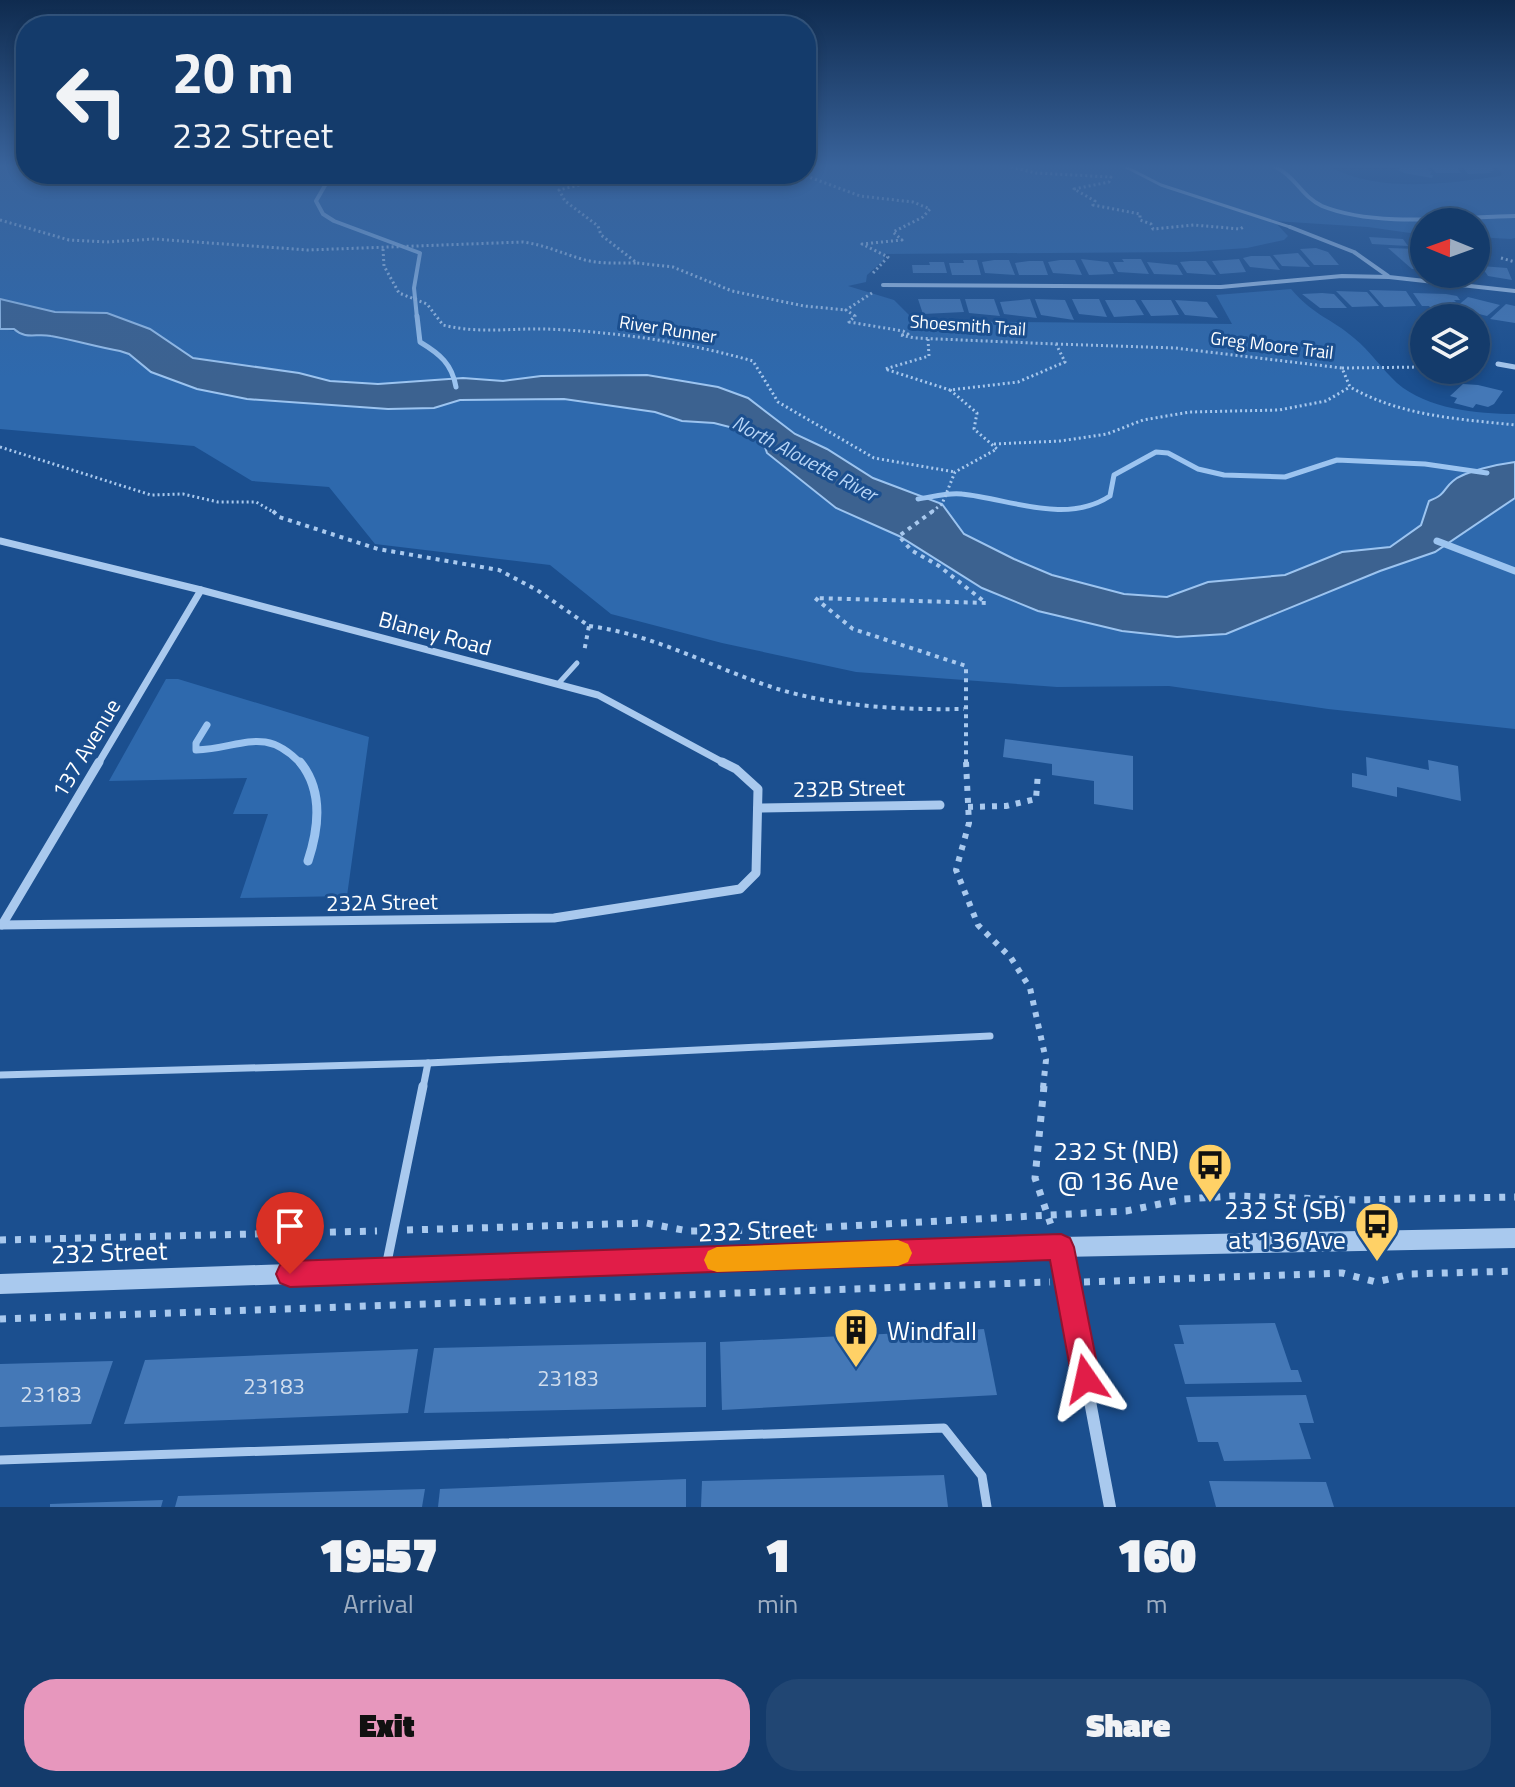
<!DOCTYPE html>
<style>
body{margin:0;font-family:"Titillium Web",sans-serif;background:#214673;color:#f1f3f6;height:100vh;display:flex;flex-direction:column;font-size:30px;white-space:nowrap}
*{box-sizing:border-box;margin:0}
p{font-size:26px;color:#9dadc1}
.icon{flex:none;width:44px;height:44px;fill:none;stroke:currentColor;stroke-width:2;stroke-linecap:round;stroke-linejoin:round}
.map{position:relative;height:1507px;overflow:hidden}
.drawer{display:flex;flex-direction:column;background:#143b6b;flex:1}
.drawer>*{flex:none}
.hud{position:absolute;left:16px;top:16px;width:800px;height:168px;border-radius:32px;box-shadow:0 4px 12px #0003,0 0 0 2px #33557e;background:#143b6b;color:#f1f3f6;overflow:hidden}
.needle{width:52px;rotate:271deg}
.buttons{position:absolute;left:1410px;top:208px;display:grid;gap:16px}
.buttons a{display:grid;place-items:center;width:80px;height:80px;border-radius:50%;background:#143b6b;box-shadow:0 4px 12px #0003,0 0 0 2px #33557e;font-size:40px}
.pin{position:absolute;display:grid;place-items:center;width:68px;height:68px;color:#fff;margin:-82px -34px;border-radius:50% 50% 50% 0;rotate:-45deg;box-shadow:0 0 8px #0007}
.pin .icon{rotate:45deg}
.me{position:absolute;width:88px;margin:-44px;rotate:349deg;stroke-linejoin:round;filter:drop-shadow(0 0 6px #0008)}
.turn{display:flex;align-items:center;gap:28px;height:168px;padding:0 24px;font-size:36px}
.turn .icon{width:104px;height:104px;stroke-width:2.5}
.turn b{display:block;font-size:56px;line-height:68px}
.eta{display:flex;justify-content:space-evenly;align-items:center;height:136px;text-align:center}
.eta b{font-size:48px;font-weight:800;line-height:56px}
.button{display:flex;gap:16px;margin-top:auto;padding:16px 24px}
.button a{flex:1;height:92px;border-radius:32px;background:#e797bd;color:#111;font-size:32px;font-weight:800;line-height:92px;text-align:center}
.button a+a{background:#214673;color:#f1f3f6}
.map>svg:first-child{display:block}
.green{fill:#2e69ad}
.water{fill:#3c6290;stroke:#9cc4f0;stroke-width:2}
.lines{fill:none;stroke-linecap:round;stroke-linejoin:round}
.stream-far3{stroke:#9cc4f0;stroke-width:4}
.stream-far2{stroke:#9cc4f0;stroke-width:5}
.stream-far1{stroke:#9cc4f0;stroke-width:7}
.stream{stroke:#9cc4f0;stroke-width:9}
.building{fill:#4478b7}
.path-far3{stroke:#a9c9ee;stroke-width:3;stroke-dasharray:2 3;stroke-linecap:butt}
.path-far2{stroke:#a9c9ee;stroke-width:4;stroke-dasharray:4 5;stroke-linecap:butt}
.path-far1{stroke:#a9c9ee;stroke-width:6;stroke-dasharray:5 7;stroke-linecap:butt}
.path{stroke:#a9c9ee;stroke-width:7;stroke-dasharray:6 9;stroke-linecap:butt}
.service-far3{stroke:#a9c9ee;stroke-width:3}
.service-far2{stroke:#a9c9ee;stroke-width:5}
.service-far1{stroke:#a9c9ee;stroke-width:7}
.service{stroke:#a9c9ee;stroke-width:9}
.minor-far4{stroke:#a9c9ee;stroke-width:4}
.minor-far3{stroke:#a9c9ee;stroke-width:5}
.minor-far2{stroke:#a9c9ee;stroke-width:7}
.minor-far1{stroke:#a9c9ee;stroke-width:9}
.minor{stroke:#a9c9ee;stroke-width:12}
.tertiary{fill:#a9c9ee;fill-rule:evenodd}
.route{fill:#e11d48;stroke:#92132f;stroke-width:2}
.slow{fill:#f59e0b}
.labels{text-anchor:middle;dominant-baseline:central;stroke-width:6;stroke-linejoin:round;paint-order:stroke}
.far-street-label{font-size:18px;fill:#fff;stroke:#1b4f8f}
.far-water-label{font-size:20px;font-style:italic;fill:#b5d3f5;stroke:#1b4f8f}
.street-label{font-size:22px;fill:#fff;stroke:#1b4f8f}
.near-number-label{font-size:22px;fill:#d0dded}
.near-poi-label{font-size:26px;fill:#fff;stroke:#1b4f8f;text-anchor:end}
.near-street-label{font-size:26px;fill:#fff;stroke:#1b4f8f}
</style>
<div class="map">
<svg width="1515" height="1507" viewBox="0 0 1515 1507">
<rect width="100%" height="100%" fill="#1b4f8f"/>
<g class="green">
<path d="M0 167H26V174H806V167H1330C1380 193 1445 184 1500 176L1502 173 1496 167H1515V238L1511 239 1476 237V222H1424V235L1368 227 1274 221 1288 236 1284 240 1247 248 1188 252 883 254 885 259 867 275 866 282 848 286 894 300 915 321 1232 324 1216 295 1291 289C1314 316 1331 318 1354 338 1370 351 1382 369 1397 383 1427 409 1477 414 1515 414V462C1500 464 1464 471 1453 481 1442 490 1447 494 1429 501L1421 525 1390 547 1342 552 1285 575 1208 582 1167 597 1124 594 1052 575 1014 559 964 534 942 504 873 478 827 449 795 434 771 415 681 382 647 375 541 376 503 381 463 378 378 384 330 381 299 373 193 358 150 329 107 313 55 312 0 299Z"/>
<path d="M0 329 50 335 120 351 129 354 151 372 248 399 388 409 434 408 460 400 564 399 656 412 682 421 714 423 761 435 767 453 836 508 899 536 982 588 1038 611 1122 631 1177 637 1226 634 1380 571 1435 552 1515 498V729L1328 709 1169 686 1057 687 856 672 722 643 611 614 550 565 375 544 329 487 252 481 194 446 0 429Z"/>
<path d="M166 679H178L369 737 347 896 240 898 268 814H233L247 778 109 781Z"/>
</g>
<path class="water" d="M0 299 55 312 107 313 150 329 193 358 299 373 330 381 378 384 463 378 503 381 541 376 647 375 718 387 748 398 795 434 827 449 873 478 942 504 964 534 1014 559 1052 575 1124 594 1167 597 1208 582 1285 575 1342 552 1390 547 1421 525 1429 501C1447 494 1442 490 1453 481 1464 471 1500 464 1515 462V498L1435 552 1380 571 1226 634 1177 637 1122 631 1038 611 982 588 899 536 836 508 767 453 761 435 714 423 682 421 655 412 564 399 460 400 434 408 388 409 247 399 197 389 151 372 129 354 120 351C97 347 74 340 51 336 36 333 26 340 14 329H0Z"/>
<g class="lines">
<g class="stream-far3">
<path d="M1276 167C1296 177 1301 196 1322 206 1376 228 1457 217 1515 216"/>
<path d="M338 174 327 182 316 201 323 214 334 221 420 253 414 288 417 318"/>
</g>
<g class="stream-far2">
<path d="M417 316 420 342C440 354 452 364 456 387"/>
<path d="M918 499C932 497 949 492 962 494 1010 499 1066 525 1110 496L1114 475 1156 452 1168 453 1198 469 1224 475 1285 477 1337 460 1425 464 1487 473"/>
</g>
<g class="stream-far1">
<path d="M1437 541 1515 571"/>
<path d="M207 725 196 743V750C240 749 264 724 301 764"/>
</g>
<path class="stream" d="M300 762C323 790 319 828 308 861"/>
</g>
<g class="building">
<path d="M1400 167H1429L1427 170 1432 171 1430 175H1433L1432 178 1404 173 1398 170Z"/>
<path d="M1432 167H1457L1461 173H1436Z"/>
<path d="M1462 167H1491L1494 171H1489L1492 173 1468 174Z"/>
<path d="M1369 237 1403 239 1408 246 1372 244Z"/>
<path d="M1316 248 1328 252 1339 265H1314L1300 249Z"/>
<path d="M1388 248 1420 249 1424 255V270L1412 269Z"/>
<path d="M1298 253 1310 267 1282 266 1273 255Z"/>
<path d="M1251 256H1270L1280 270 1250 267 1243 258Z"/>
<path d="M1081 259 1108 262 1114 274 1089 275Z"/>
<path d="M1122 259H1141L1149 274 1118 272 1113 262H1124Z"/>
<path d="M1239 259 1246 272 1220 274 1212 261Z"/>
<path d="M963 260H977L981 275H952L949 263H964Z"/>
<path d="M994 260H1009L1015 275 985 273 982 262Z"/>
<path d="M1060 260H1075L1082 275 1053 273 1048 262Z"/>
<path d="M1029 261H1043L1048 275H1019L1015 263Z"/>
<path d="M1190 261H1206L1216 275 1187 273 1180 262Z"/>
<path d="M929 262H944L947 273H913L912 265H930Z"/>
<path d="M1147 262 1177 265 1183 275 1154 274Z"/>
<path d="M1481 266 1507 268 1512 280 1488 276Z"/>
<path d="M1369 290 1406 291 1416 306 1384 307Z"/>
<path d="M1336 291 1367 292 1379 306 1352 307Z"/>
<path d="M1322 293 1334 294 1347 308H1320L1302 294Z"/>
<path d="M1413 293 1446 294 1457 296 1460 300H1454L1456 302H1452L1454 305 1446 310H1432L1429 306H1422Z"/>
<path d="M1468 297 1500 305 1487 316 1455 308Z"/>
<path d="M918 299H960L964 312 923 314Z"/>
<path d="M965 299H994L1000 316 969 313Z"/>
<path d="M1030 299 1037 318 1004 314 1000 302Z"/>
<path d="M1035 299 1065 300 1074 320 1041 315Z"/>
<path d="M1072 299H1099L1107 317 1079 314Z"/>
<path d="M1105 300H1135L1144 315 1114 317Z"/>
<path d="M1141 300H1171L1179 315 1151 316Z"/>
<path d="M1175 300 1207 302 1218 318 1185 315Z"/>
<path d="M1506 304 1515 306V323L1490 319Z"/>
<path d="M1463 384 1478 385 1503 391 1494 404 1488 407 1476 404 1473 408 1454 403 1457 398 1450 396Z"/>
<path d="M1005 739 1133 756V810L1094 804V781L1052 775V764L1003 757Z"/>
<path d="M1366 757 1429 770 1428 760 1458 766 1461 801 1397 787V797L1352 787V773L1367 776Z"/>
<path d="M1275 1323 1291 1370H1298L1302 1382 1185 1384 1174 1344H1184L1179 1325Z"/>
<path d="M984 1329 997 1395 722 1410 720 1342Z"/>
<path d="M706 1342V1407L424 1413 434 1348Z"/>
<path d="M418 1349 408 1413 124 1424 145 1360Z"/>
<path d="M113 1361 91 1424 0 1427V1364Z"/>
<path d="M1306 1395 1314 1423H1299L1311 1459 1224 1461 1218 1442H1198L1186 1397Z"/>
<path d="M944 1475 948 1507H701L702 1481Z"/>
<path d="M686 1479V1507H438L440 1489Z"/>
<path d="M1209 1481 1326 1482 1334 1507H1216Z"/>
<path d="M425 1489 422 1507H175L178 1496Z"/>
<path d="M163 1500 161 1507H50V1504Z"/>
</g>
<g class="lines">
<g class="path-far3">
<path d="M1011 167 1036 173 1111 177 1109 182 1074 189 1095 201 1093 205 1140 214V220L1151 224 1153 229 1194 225 1240 229 1245 226"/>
<path d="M643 174 607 178 559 190 565 201 598 226 601 235 637 263 673 267 732 291 804 306 846 310"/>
<path d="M801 174 860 196 913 202 930 209 923 217 893 232 902 240 862 244 888 257 873 273"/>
<path d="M0 220 69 240 107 242 154 239 308 250 523 242C545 245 564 254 585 260 602 264 619 263 637 263"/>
<path d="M383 249 384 266 399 293 427 304 443 325C478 334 512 328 547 329 617 332 686 342 753 361L778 402 874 458 955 472"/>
<path d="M1501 258 1515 262"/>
<path d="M872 293 846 310 855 316 849 322 903 331 908 334 900 335 915 338 1056 344 1065 362 1018 382 950 390 977 413 974 429 997 449 955 472 942 504 930 513"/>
<path d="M928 339 929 356 885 369 950 390"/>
<path d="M1056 344 1175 348 1342 368 1350 387C1401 416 1458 419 1515 425"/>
<path d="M1342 368 1424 367"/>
<path d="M994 444 1060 441 1107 434 1143 420 1190 412 1279 410 1326 401 1350 387"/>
<path d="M0 447 151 495 183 494 218 502H256L275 513"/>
</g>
<g class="path-far2">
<path d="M273 511 279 517 378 549 499 570 537 590 589 626 584 652"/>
<path d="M933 511 899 536 911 550 939 566 986 603 815 598 853 629 966 666V764"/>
<path d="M589 626C658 635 716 670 781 690 840 707 903 710 964 709"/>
</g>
<g class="path-far1">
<path d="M966 762 969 823 956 870 978 925 1011 958 1030 988 1046 1060 1043 1088"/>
<path d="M968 807 1006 806 1036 799 1038 773"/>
</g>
<g class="path">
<path d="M1044 1086 1035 1178 1052 1228"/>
<path d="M407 1230 646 1223 688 1231 772 1230 1126 1211 1184 1199 1235 1196 1354 1200 1515 1197"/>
<path d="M0 1240 377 1231"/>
<path d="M1084 1282 1342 1273 1376 1282 1411 1274 1515 1271"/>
<path d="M0 1319 1050 1282"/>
</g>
<path class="service-far3" d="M1126 167 1161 185 1290 227"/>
<path class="service-far2" d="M558 684 577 663"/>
<g class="service-far1">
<path d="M0 1075 428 1063 990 1036"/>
<path d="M423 1088 428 1063"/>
</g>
<g class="service">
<path d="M386 1267 423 1086"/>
<path d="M0 1460 944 1428 982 1476 987 1507"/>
</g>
<g class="minor-far4">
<path d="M1290 227 1354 252 1388 276"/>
<path d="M883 285 1221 287 1342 276 1389 277 1515 291"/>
</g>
<path class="minor-far3" d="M1498 364 1515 367"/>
<g class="minor-far2">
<path d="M0 541 201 590 598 695 726 764"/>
<path d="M98 764 201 590"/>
</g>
<g class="minor-far1">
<path d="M758 808 940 805"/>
<path d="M0 925 554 918 740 889 756 873 758 789 736 769 722 762"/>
<path d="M2 925 99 762"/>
</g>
<path class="minor" d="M1061 1248 1110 1507"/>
<path class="tertiary" d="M1515 1228V1248L1061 1257 0 1294V1274L1061 1237Z"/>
</g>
<linearGradient id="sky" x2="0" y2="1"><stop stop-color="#0f2b4f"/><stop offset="0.44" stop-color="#39639b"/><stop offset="1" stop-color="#39639b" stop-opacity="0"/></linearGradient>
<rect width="1515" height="378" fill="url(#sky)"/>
<path class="route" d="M1061 1234 1070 1238 1074 1247 1100 1379 1096 1389 1086 1393 1076 1389 1072 1379 1050 1260 290 1287 280 1283 276 1274 280 1265 290 1261Z"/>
<path class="slow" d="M898 1240 908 1244 912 1253 908 1262 898 1266 717 1272 708 1269 704 1260 708 1251 717 1247Z"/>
<defs>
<g id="bus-pin" transform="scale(2.3)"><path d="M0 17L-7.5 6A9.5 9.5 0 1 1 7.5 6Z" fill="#ffd166" stroke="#1b4f8f"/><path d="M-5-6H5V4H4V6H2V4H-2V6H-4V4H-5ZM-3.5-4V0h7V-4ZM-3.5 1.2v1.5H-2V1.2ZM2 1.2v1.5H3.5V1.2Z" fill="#111"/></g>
<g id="building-pin" transform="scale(2.3)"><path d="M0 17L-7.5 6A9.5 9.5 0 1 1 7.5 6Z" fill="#ffd166" stroke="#1b4f8f"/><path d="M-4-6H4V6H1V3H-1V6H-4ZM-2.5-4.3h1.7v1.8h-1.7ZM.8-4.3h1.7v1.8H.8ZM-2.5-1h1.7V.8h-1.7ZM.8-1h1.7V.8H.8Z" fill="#111"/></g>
</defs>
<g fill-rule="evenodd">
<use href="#bus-pin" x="1210" y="1165"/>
<use href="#bus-pin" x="1377" y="1224"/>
<use href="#building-pin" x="856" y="1330"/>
</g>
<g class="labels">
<g class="far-street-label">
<text transform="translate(968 325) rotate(4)">Shoesmith Trail</text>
<text transform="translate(668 329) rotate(9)">River Runner</text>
<text transform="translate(1272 345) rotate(7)">Greg Moore Trail</text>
</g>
<g class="far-water-label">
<text transform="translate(805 458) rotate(28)">North Alouette River</text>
</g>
<g class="street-label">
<text transform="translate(435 633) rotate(15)">Blaney Road</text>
<text transform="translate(86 748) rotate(-59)">137 Avenue</text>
<text transform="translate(849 788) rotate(-1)">232B Street</text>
<text transform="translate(382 902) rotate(-1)">232A Street</text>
</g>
<g class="near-number-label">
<text x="568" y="1378">23183</text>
<text x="274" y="1386">23183</text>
<text x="51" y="1394">23183</text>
</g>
<g class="near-poi-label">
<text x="1179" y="1150">232 St (NB)<tspan x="1179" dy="30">@ 136 Ave</tspan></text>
<text x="1346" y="1209">232 St (SB)<tspan x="1346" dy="30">at 136 Ave</tspan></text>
<text x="887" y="1330" text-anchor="start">Windfall</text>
</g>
<g class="near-street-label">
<text transform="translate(756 1230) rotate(-2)">232 Street</text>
<text transform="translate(109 1252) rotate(-2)">232 Street</text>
</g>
</g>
</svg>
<div class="buttons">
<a><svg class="needle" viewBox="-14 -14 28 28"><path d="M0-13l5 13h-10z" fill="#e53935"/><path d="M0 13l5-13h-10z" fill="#9dadc1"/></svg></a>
<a><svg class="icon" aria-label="layers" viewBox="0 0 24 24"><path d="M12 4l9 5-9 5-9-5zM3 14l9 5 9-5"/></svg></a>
</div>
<div class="pin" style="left:290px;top:1274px;background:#d93025"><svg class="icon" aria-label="arrive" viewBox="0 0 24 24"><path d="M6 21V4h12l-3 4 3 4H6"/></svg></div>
<svg class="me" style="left:1086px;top:1379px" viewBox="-20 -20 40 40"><path d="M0-17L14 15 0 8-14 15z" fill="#e11d48" stroke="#fff" stroke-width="4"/></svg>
<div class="hud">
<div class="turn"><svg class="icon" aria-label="left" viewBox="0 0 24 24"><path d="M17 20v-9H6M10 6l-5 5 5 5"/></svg><div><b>20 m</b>232 Street</div></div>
</div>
</div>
<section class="drawer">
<div class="eta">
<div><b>19:57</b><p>Arrival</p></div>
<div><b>1</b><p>min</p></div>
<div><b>160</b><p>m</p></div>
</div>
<div class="button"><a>Exit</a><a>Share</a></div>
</section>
